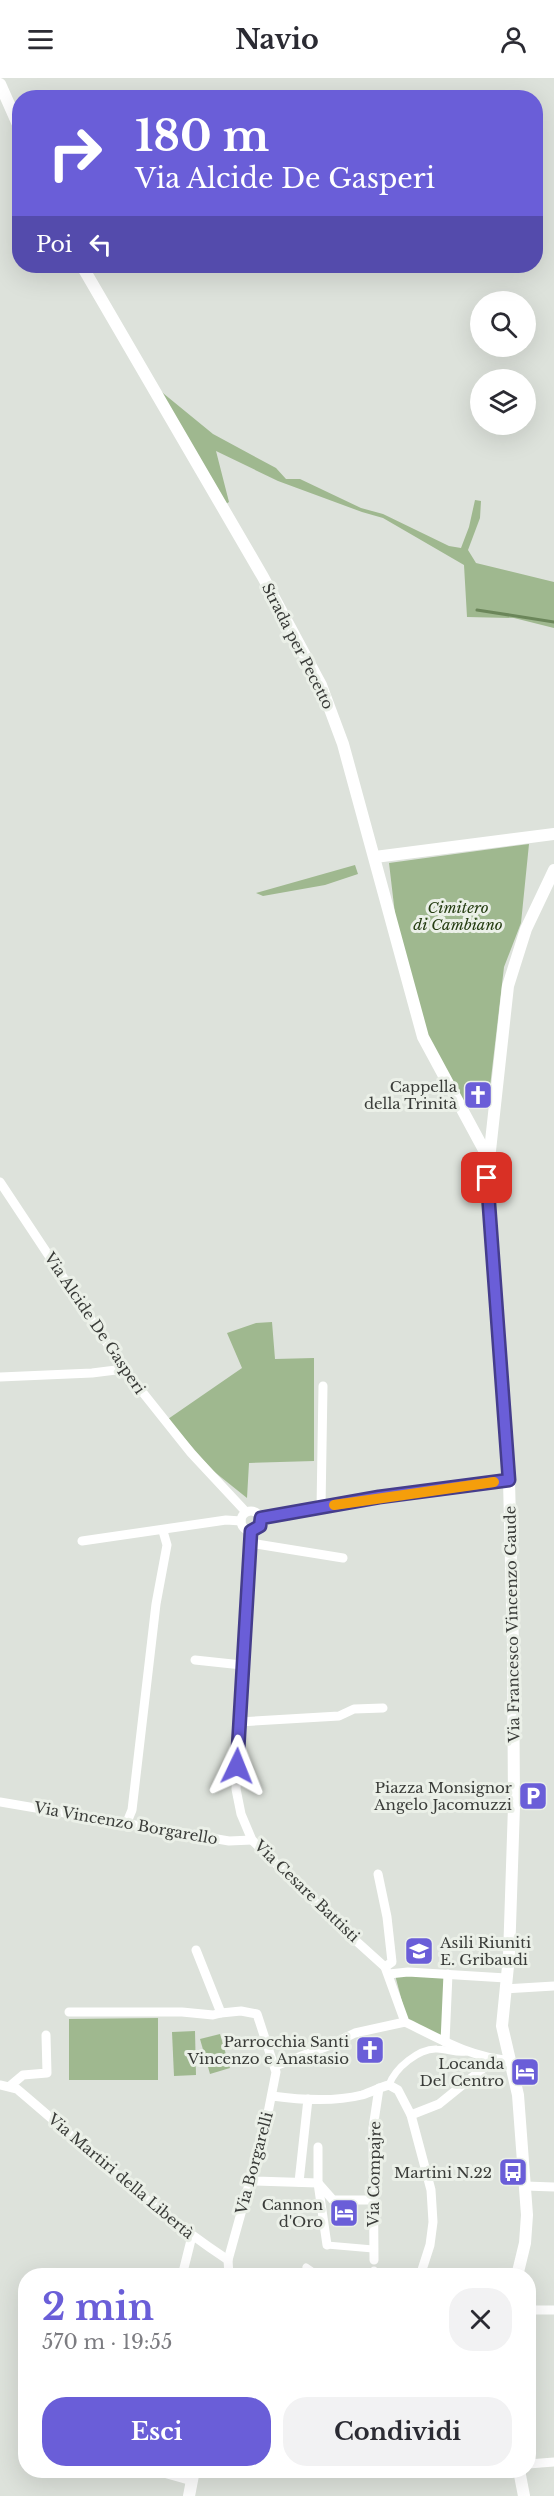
<!DOCTYPE html>
<html lang="it">
<meta charset="utf-8">
<style>
body{margin:0;font-family:"Libre Baskerville",serif;background:#f2f2f3;color:#2b2b33;height:100vh;display:flex;flex-direction:column;font-size:22px;white-space:nowrap}
*{box-sizing:border-box;margin:0}
p{font-size:20px;color:#7c7c81}
.icon{flex:none;width:33px;height:33px;fill:none;stroke:currentColor;stroke-width:2;stroke-linecap:round;stroke-linejoin:round}
.map{position:relative;flex:1;overflow:hidden}
.side{position:absolute;left:18px;top:2190px;width:518px;height:210px;display:flex;flex-direction:column;background:#fff;border-radius:24px;box-shadow:0 6px 24px #0002}
.side>*{flex:none}
.banner{position:absolute;left:12px;top:12px;width:531px;height:183px;border-radius:24px;box-shadow:0 6px 24px #0002;background:#6a5ed8;color:#fff;overflow:hidden}
.fabs{position:absolute;left:470px;top:213px;display:grid;gap:12px}
.fabs a{display:grid;place-items:center;width:66px;height:66px;border-radius:50%;background:#fff;box-shadow:0 6px 24px #0002;font-size:30px}
.pin{position:absolute;display:grid;place-items:center;width:51px;height:51px;color:#fff;margin:-26px;border-radius:12px;box-shadow:0 3px 9px #0006}
.me{position:absolute;width:66px;margin:-33px;rotate:2deg;stroke-linejoin:round;filter:drop-shadow(0 0 4px #0008)}
.turn{display:flex;align-items:center;gap:21px;height:126px;padding:0 24px;font-size:27px}
.turn .icon{width:78px;height:78px;stroke-width:2.5}
.turn b{display:block;font-size:42px;line-height:51px}
.then{display:flex;align-items:center;height:57px;padding:0 24px;background:#0003;gap:12px;font-size:22px}
.round{display:grid;place-items:center;flex:none;width:63px;height:63px;border-radius:24px;background:#f2f2f3}
.headline{display:flex;align-items:center;justify-content:space-between;height:102px;padding:0 24px}
h1{font-size:36px;font-weight:800;line-height:45px;color:#6a5ed8}
.button{display:flex;gap:12px;margin-top:auto;padding:12px 24px}
.button a{flex:1;height:69px;border-radius:24px;background:#6a5ed8;color:#fff;font-size:24px;font-weight:800;line-height:69px;text-align:center}
.button a+a{background:#f2f2f3;color:#2b2b33}
header{display:flex;justify-content:space-between;align-items:center;height:78px;padding:0 24px;background:#fff;font-size:27px;font-weight:800}
.map>svg:first-child{display:block}
.green{fill:#9fb88f}
.lines{fill:none;stroke-linecap:round;stroke-linejoin:round}
.stream{stroke:#6b865a;stroke-width:3}
.pedestrian{stroke:#fff;stroke-width:7}
.minor{stroke:#fff;stroke-width:9}
.tertiary{stroke:#fff;stroke-width:12}
.route-casing{stroke:#453d8c;stroke-width:15}
.route{stroke:#6a5ed8;stroke-width:10}
.slow{stroke:#f59e0b;stroke-width:10}
.labels{text-anchor:middle;dominant-baseline:central;stroke-width:6;stroke-linejoin:round;paint-order:stroke}
.street-label{font-size:15px;fill:#3a3c39;stroke:#ebf0e8}
.park-label{font-size:15px;font-style:italic;fill:#243c11;stroke:#ebf0e8}
.poi-label{font-size:15px;fill:#3a3c39;stroke:#ebf0e8;text-anchor:end}
</style>
<header><svg class="icon" aria-label="menu" viewBox="0 0 24 24"><path d="M4 6h16M4 12h16M4 18h16"/></svg>Navio<svg class="icon" aria-label="person" viewBox="0 0 24 24"><circle cx="12" cy="8" r="4"/><path d="M4 21q1-7 8-7t8 7"/></svg></header>
<div class="map">
<svg width="554" height="2418" viewBox="0 0 554 2418">
<rect width="100%" height="100%" fill="#dde2db"/>
<g class="green">
<path d="M158 311 213 356 276 390 286 401H300L361 430 383 436 449 468 461 470 469 449 475 422 481 423 480 440 468 472 476 485 554 504V550L514 540 467 539 464 487 383 440 362 434 278 403 216 373 229 424 226 426Z"/>
<path d="M529 766 521 845 504 889 488 1026H464L430 965 397 853 389 785Z"/>
<path d="M355 787 358 796 325 807 263 818 256 815Z"/>
<path d="M272 1244 275 1281 314 1280V1383L249 1385 247 1420 212 1392 168 1341 242 1290 227 1255 256 1245Z"/>
<path d="M395 1897H447L445 1960 407 1942Z"/>
<path d="M158 1940V2002H69V1941Z"/>
<path d="M195 1953 196 1997 174 1998 172 1954Z"/>
<path d="M220 1956 230 1990 210 1996 200 1961Z"/>
</g>
<g class="lines">
<path class="stream" d="M477 532 554 544"/>
<g class="pedestrian">
<path d="M389 2007C395 1990 419 1970 437 1971 447 1971 457 1976 466 1974"/>
<path d="M327 2167 373 2171"/>
<path d="M306 2189 319 2198"/>
<path d="M374 2198V2192"/>
</g>
<g class="minor">
<path d="M0 1104 124 1291 191 1375 246 1434"/>
<path d="M0 1299 92 1295 124 1291"/>
<path d="M321 1430 323 1308"/>
<circle cx="251" cy="1443" r="10"/>
<path d="M261 1440 379 1419 509 1402"/>
<path d="M251 1453 236 1711 241 1736 252 1762 334 1843 385 1889 405 1944C438 1960 471 1980 509 1982"/>
<path d="M82 1463 226 1442 241 1443"/>
<path d="M250 1465 343 1480"/>
<path d="M195 1582 242 1587"/>
<path d="M239 1644 339 1638 354 1631 383 1630"/>
<path d="M0 1724 229 1763 252 1762"/>
<path d="M127 1744 132 1732 156 1526 167 1467 163 1453"/>
<path d="M378 1796 387 1839 392 1884 385 1889"/>
<path d="M196 1872 221 1935 241 1933 257 1936 276 1994 266 2045 228 2182"/>
<path d="M389 1896 408 1894 506 1900"/>
<path d="M505 1911 554 1908"/>
<path d="M69 1934H182L213 1937 221 1935"/>
<path d="M445 1964 448 1896"/>
<path d="M275 1988 328 1968 355 1955 405 1944"/>
<path d="M0 2007 17 2011C86 2069 152 2132 228 2182L229 2198"/>
<path d="M10 2008 23 1997 47 1995 46 1957"/>
<path d="M272 2018C301 2022 334 2024 362 2017 372 2014 380 2009 389 2007L398 2012 411 2037 431 2112 433 2144 430 2167 420 2198"/>
<path d="M411 2037 439 2026 486 1988 490 1981"/>
<path d="M318 2069V2105L327 2167"/>
<path d="M252 2101 255 2103 318 2105 333 2122H372"/>
<path d="M299 2104 308 2021"/>
<path d="M525 2108 554 2109"/>
<path d="M374 2182 373 2050 379 2010"/>
<path d="M182 2198 192 2158"/>
<path d="M528 2232H554"/>
<path d="M528 2386 554 2384"/>
<path d="M153 2392 192 2403"/>
</g>
<g class="tertiary">
<path d="M0 6 20 51"/>
<path d="M82 188 263 499 321 607 343 666 423 959 484 1072 489 1075"/>
<path d="M375 779 554 756"/>
<path d="M517 2198 525 2165 527 2137 518 2017 502 1948 509 1878 514 1728 513 1568 509 1402 487 1100 508 908 526 851 554 792"/>
<path d="M519 2392 524 2418"/>
<path d="M189 2418 194 2392"/>
</g>
</g>
<g class="lines">
<g class="route-casing">
<path id="route" d="M237 1688 251 1453 260 1448 261 1440 379 1419 509 1402 487 1100"/>
</g>
<use href="#route" class="route"/>
<path class="slow" d="M334 1427 494 1404"/>
</g>
<defs>
<g id="church-square" transform="scale(1.5)"><rect x="-9" y="-9" width="18" height="18" rx="4" fill="#6a5ed8" stroke="#ebf0e8"/><path d="M-1.2-6h2.4v3.5h3.3v2.4h-3.3V6h-2.4V-.1h-3.3v-2.4h3.3Z" fill="#fff"/></g>
<g id="parking-square" transform="scale(1.5)"><rect x="-9" y="-9" width="18" height="18" rx="4" fill="#6a5ed8" stroke="#ebf0e8"/><path d="M-3.5-5.5H1a3.5 3.5 0 0 1 0 7H-1V5.5H-3.5ZM-1-3.4V-.6H.8a1.4 1.4 0 0 0 0-2.8Z" fill="#fff"/></g>
<g id="school-square" transform="scale(1.5)"><rect x="-9" y="-9" width="18" height="18" rx="4" fill="#6a5ed8" stroke="#ebf0e8"/><path d="M0-5L7-2L0 1L-7-2ZM-4 1L0 2.5L4 1V4Q0 6-4 4Z" fill="#fff"/></g>
<g id="hotel-square" transform="scale(1.5)"><rect x="-9" y="-9" width="18" height="18" rx="4" fill="#6a5ed8" stroke="#ebf0e8"/><path d="M-6-4.5h1.5V1H6V5H4.5V3h-9V5H-6ZM-4 0a1.8 1.8 0 1 1 3.6 0ZM.5 0V-2.5h3Q6-2.5 6 0Z" fill="#fff"/></g>
<g id="bus-square" transform="scale(1.5)"><rect x="-9" y="-9" width="18" height="18" rx="4" fill="#6a5ed8" stroke="#ebf0e8"/><path d="M-5-6H5V4H4V6H2V4H-2V6H-4V4H-5ZM-3.5-4V0h7V-4ZM-3.5 1.2v1.5H-2V1.2ZM2 1.2v1.5H3.5V1.2Z" fill="#fff"/></g>
</defs>
<g fill-rule="evenodd">
<use href="#church-square" x="478" y="1017"/>
<use href="#parking-square" x="533" y="1718"/>
<use href="#school-square" x="419" y="1873"/>
<use href="#church-square" x="370" y="1972"/>
<use href="#hotel-square" x="525" y="1994"/>
<use href="#bus-square" x="513" y="2094"/>
<use href="#hotel-square" x="344" y="2135"/>
</g>
<g class="labels">
<g class="street-label">
<text transform="translate(298 568) rotate(63)">Strada per Pecetto</text>
<text transform="translate(95 1245) rotate(56)">Via Alcide De Gasperi</text>
<text transform="translate(512 1546) rotate(-91)">Via Francesco Vincenzo Gaude</text>
<text transform="translate(126 1745) rotate(10)">Via Vincenzo Borgarello</text>
<text transform="translate(307 1813) rotate(44)">Via Cesare Battisti</text>
<text transform="translate(254 2085) rotate(-75)">Via Borgarelli</text>
<text transform="translate(374 2096) rotate(-89)">Via Compajre</text>
<text transform="translate(121 2098) rotate(40)">Via Martiri della Libertà</text>
</g>
<g class="park-label">
<text x="458" y="829">Cimitero<tspan x="458" dy="17">di Cambiano</tspan></text>
</g>
<g class="poi-label">
<text x="457" y="1008">Cappella<tspan x="457" dy="17">della Trinità</tspan></text>
<text x="512" y="1709">Piazza Monsignor<tspan x="512" dy="17">Angelo Jacomuzzi</tspan></text>
<text x="440" y="1864" text-anchor="start">Asili Riuniti<tspan x="440" dy="17">E. Gribaudi</tspan></text>
<text x="349" y="1963">Parrocchia Santi<tspan x="349" dy="17">Vincenzo e Anastasio</tspan></text>
<text x="504" y="1985">Locanda<tspan x="504" dy="17">Del Centro</tspan></text>
<text x="492" y="2094">Martini N.22</text>
<text x="323" y="2126">Cannon<tspan x="323" dy="17">d'Oro</tspan></text>
</g>
</g>
</svg>
<div class="fabs">
<a><svg class="icon" aria-label="search" viewBox="0 0 24 24"><circle cx="10" cy="10" r="6"/><path d="M15 15l6 6"/></svg></a>
<a><svg class="icon" aria-label="layers" viewBox="0 0 24 24"><path d="M12 4l9 5-9 5-9-5zM3 14l9 5 9-5"/></svg></a>
</div>
<div class="pin" style="left:487px;top:1100px;background:#d93025"><svg class="icon" aria-label="arrive" viewBox="0 0 24 24"><path d="M6 21V4h12l-3 4 3 4H6"/></svg></div>
<svg class="me" style="left:237px;top:1688px" viewBox="-20 -20 40 40"><path d="M0-17L14 15 0 8-14 15z" fill="#6a5ed8" stroke="#fff" stroke-width="4"/></svg>
<div class="banner">
<div class="turn"><svg class="icon" aria-label="right" viewBox="0 0 24 24"><path d="M7 20v-9h11M14 6l5 5-5 5"/></svg><div><b>180 m</b>Via Alcide De Gasperi</div></div>
<div class="then">Poi<svg class="icon" aria-label="left" viewBox="0 0 24 24"><path d="M17 20v-9H6M10 6l-5 5 5 5"/></svg></div>
</div>
<section class="side">
<div class="headline"><div><h1>2 min</h1><p>570 m · 19:55</p></div><a class="round"><svg class="icon" aria-label="close" viewBox="0 0 24 24"><path d="M6 6l12 12M18 6L6 18"/></svg></a></div>
<div class="button"><a>Esci</a><a>Condividi</a></div>
</section>
</div>
